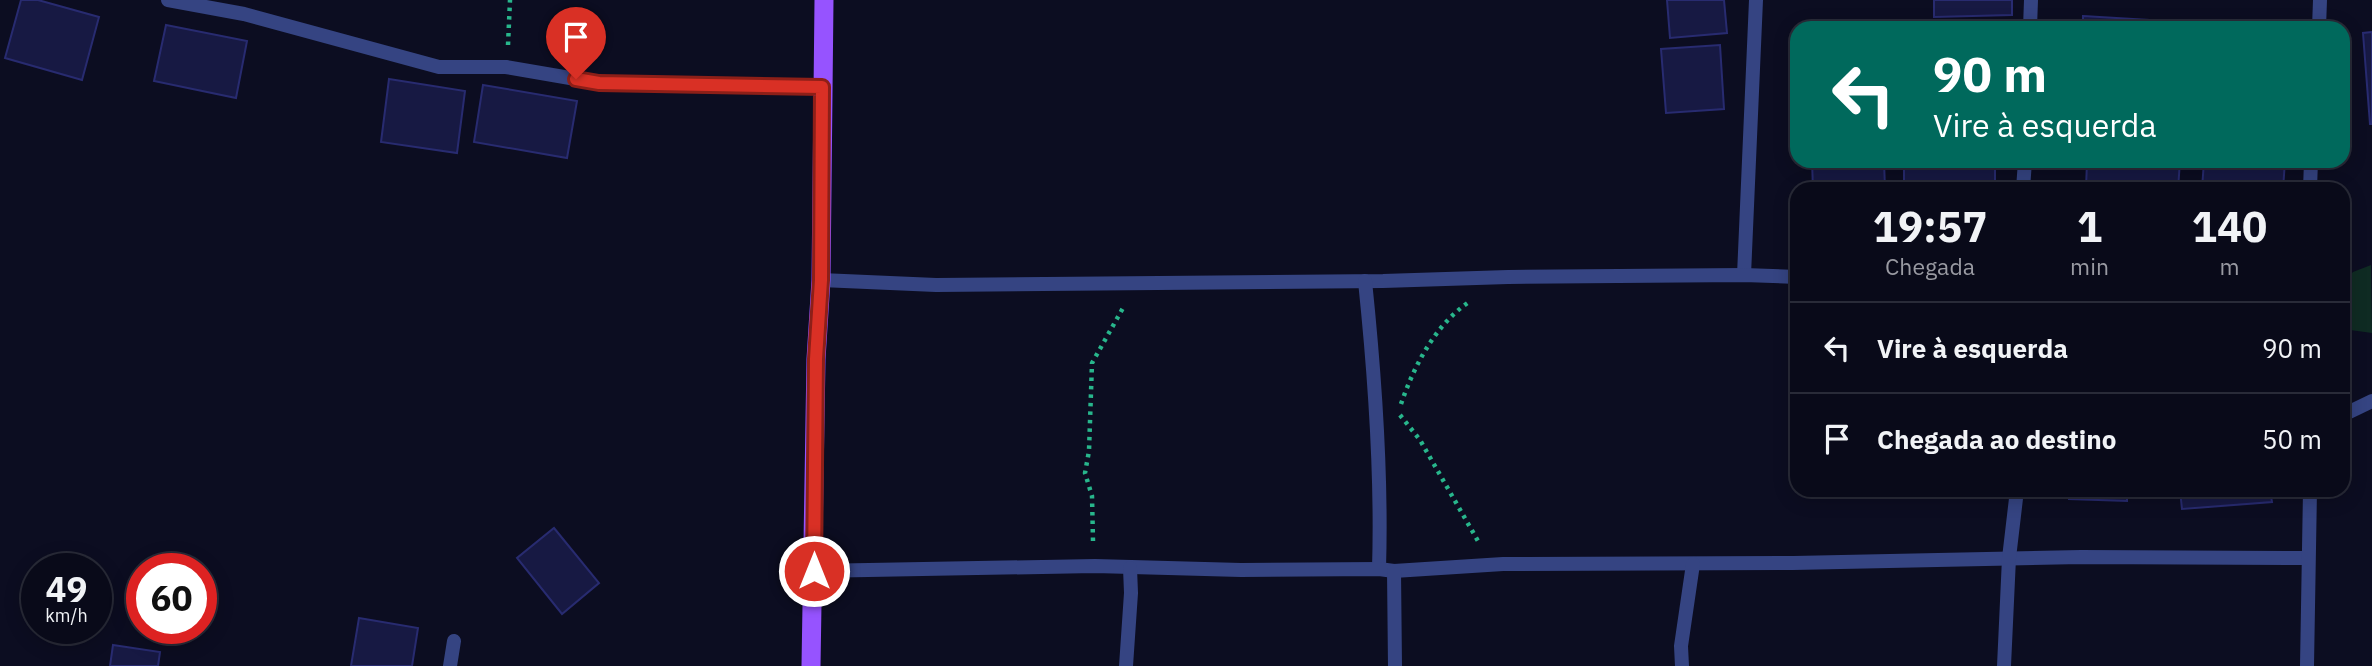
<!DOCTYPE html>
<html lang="pt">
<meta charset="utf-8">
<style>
body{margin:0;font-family:"IBM Plex Sans",sans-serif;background:#121322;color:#f1f3f6;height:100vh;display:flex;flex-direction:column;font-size:26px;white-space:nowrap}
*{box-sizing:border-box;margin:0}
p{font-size:23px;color:#999aa2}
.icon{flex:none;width:38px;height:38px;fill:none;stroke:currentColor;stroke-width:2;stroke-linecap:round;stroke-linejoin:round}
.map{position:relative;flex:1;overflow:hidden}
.side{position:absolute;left:1790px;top:182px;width:560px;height:315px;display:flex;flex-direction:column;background:#090a19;border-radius:21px;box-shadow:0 4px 18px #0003,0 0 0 2px #292b38}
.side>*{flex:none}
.banner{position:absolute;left:1790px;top:21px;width:560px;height:147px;border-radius:21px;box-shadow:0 4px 18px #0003,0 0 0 2px #292b38;background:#00695c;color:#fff;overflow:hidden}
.speed{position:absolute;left:21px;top:553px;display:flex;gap:14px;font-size:35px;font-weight:700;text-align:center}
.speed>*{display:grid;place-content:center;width:91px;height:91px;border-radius:50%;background:#090a19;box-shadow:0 4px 18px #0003,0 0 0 2px #292b38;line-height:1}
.speed small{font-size:18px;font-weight:400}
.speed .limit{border:10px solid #d22;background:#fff;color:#111}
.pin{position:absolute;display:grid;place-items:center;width:60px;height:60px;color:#fff;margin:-72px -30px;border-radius:50% 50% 50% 0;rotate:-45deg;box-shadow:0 0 7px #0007}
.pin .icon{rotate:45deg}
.me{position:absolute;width:77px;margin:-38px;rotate:0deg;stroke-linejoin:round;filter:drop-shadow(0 0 5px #0008)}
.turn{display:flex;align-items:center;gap:24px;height:147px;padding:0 28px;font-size:32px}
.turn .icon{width:91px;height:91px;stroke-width:2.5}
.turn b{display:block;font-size:49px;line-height:60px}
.eta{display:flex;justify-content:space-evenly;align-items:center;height:119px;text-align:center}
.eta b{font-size:42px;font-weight:700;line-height:49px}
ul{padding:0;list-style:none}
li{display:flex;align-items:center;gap:21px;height:91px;padding:0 28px;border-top:2px solid #292b38}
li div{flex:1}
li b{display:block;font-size:26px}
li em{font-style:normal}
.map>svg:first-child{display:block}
.green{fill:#0f2b23}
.building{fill:#171943;stroke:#282b70;stroke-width:2}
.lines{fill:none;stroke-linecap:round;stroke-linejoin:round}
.path{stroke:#28b68c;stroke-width:4.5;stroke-dasharray:3.5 5;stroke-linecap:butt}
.service{stroke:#354482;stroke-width:14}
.minor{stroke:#354482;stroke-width:14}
.primary{stroke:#9653ff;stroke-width:19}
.route-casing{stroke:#8d1f18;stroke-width:18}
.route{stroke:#d93025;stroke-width:12}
</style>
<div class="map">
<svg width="2372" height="666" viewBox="0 0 2372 666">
<rect width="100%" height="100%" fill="#0c0d21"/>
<path class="green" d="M2371 265 2372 333 2343 329V282L2353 272Z"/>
<g class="building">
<path d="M21 0H38L99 17 82 80 5 58Z"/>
<path d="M1667 0H1724L1727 33 1670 38Z"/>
<path d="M1934 0H2012V15L1934 17Z"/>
<path d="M2083 16 2149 20V28H2083Z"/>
<path d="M2291 22V28H2225L2224 23Z"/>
<path d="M166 25 247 41 236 98 154 81Z"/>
<path d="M2372 32V124H2370L2363 33Z"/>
<path d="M1720 45 1724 109 1666 113 1661 49Z"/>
<path d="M1797 47V138H1796L1792 48Z"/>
<path d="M389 79 465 91 457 153 381 142Z"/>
<path d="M483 85 577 101 567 158 474 142Z"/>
<path d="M1812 161H1884L1885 189H1813Z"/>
<rect x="1904" y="161" width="91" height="28"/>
<path d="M2087 161H2180L2178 189H2086Z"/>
<path d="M2204 161H2285L2283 189H2202Z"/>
<path d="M2069 490H2127V501L2069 499Z"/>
<path d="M2180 490H2270L2272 502 2182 509Z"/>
<path d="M554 528 599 583 562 614 517 558Z"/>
<path d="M359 618 418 628 412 666H351Z"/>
<path d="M113 645 160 652 158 666H110Z"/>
</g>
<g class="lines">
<g class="path">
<path d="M508 45 510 0"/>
<path d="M1401 404C1414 366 1435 325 1469 302"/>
<path d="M1400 415 1420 440 1478 541"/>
<path d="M1093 541 1092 496 1085 473 1089 451 1092 363 1123 308"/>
</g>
<path class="service" d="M450 666 454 641"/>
<g class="minor">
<path d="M168 0 244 14 439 67H506L599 83 822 87"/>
<path d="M2030 28 2031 0"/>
<path d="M2319 28 2320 0"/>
<path d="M2023 189 2025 161"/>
<path d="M2310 189 2311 161"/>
<path d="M1744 275 1756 0"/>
<path d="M821 280 936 285 1383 281 1508 277 1744 275 1797 277"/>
<path d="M1365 281C1375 377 1382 473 1379 569"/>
<path d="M2343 415 2372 401"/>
<path d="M814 571 1095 566 1241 570 1379 569 1394 571 1503 564 1793 563 2081 557 2308 558"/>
<path d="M1394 571 1395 666"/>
<path d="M1126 666 1131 593 1130 568"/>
<path d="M1682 666 1681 646 1693 564"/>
<path d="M2004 666 2009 558 2017 490"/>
<path d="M2307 666 2310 490"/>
</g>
<path class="primary" d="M811 666 816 359 821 280 824 0"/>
</g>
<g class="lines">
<g class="route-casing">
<path id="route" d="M576 79 599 83 822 87 821 280 816 359 814 571"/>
</g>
<use href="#route" class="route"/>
</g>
</svg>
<div class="speed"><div>49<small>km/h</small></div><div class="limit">60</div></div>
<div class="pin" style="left:576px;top:79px;background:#d93025"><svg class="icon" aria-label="arrive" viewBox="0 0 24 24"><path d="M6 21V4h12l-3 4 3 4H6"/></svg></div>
<svg class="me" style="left:814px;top:571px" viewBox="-20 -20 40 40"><circle r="17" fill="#d93025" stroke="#fff" stroke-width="3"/><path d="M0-11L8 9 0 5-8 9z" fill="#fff"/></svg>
<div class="banner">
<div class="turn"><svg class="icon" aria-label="left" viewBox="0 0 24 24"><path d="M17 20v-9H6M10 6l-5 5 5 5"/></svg><div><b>90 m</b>Vire à esquerda</div></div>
</div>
<section class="side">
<div class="eta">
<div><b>19:57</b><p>Chegada</p></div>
<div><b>1</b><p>min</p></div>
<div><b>140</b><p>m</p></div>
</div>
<ul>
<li><svg class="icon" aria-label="left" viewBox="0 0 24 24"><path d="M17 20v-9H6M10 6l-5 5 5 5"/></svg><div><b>Vire à esquerda</b></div><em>90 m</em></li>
<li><svg class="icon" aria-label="arrive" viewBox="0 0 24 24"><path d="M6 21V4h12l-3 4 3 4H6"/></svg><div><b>Chegada ao destino</b></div><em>50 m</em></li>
</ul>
</section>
</div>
